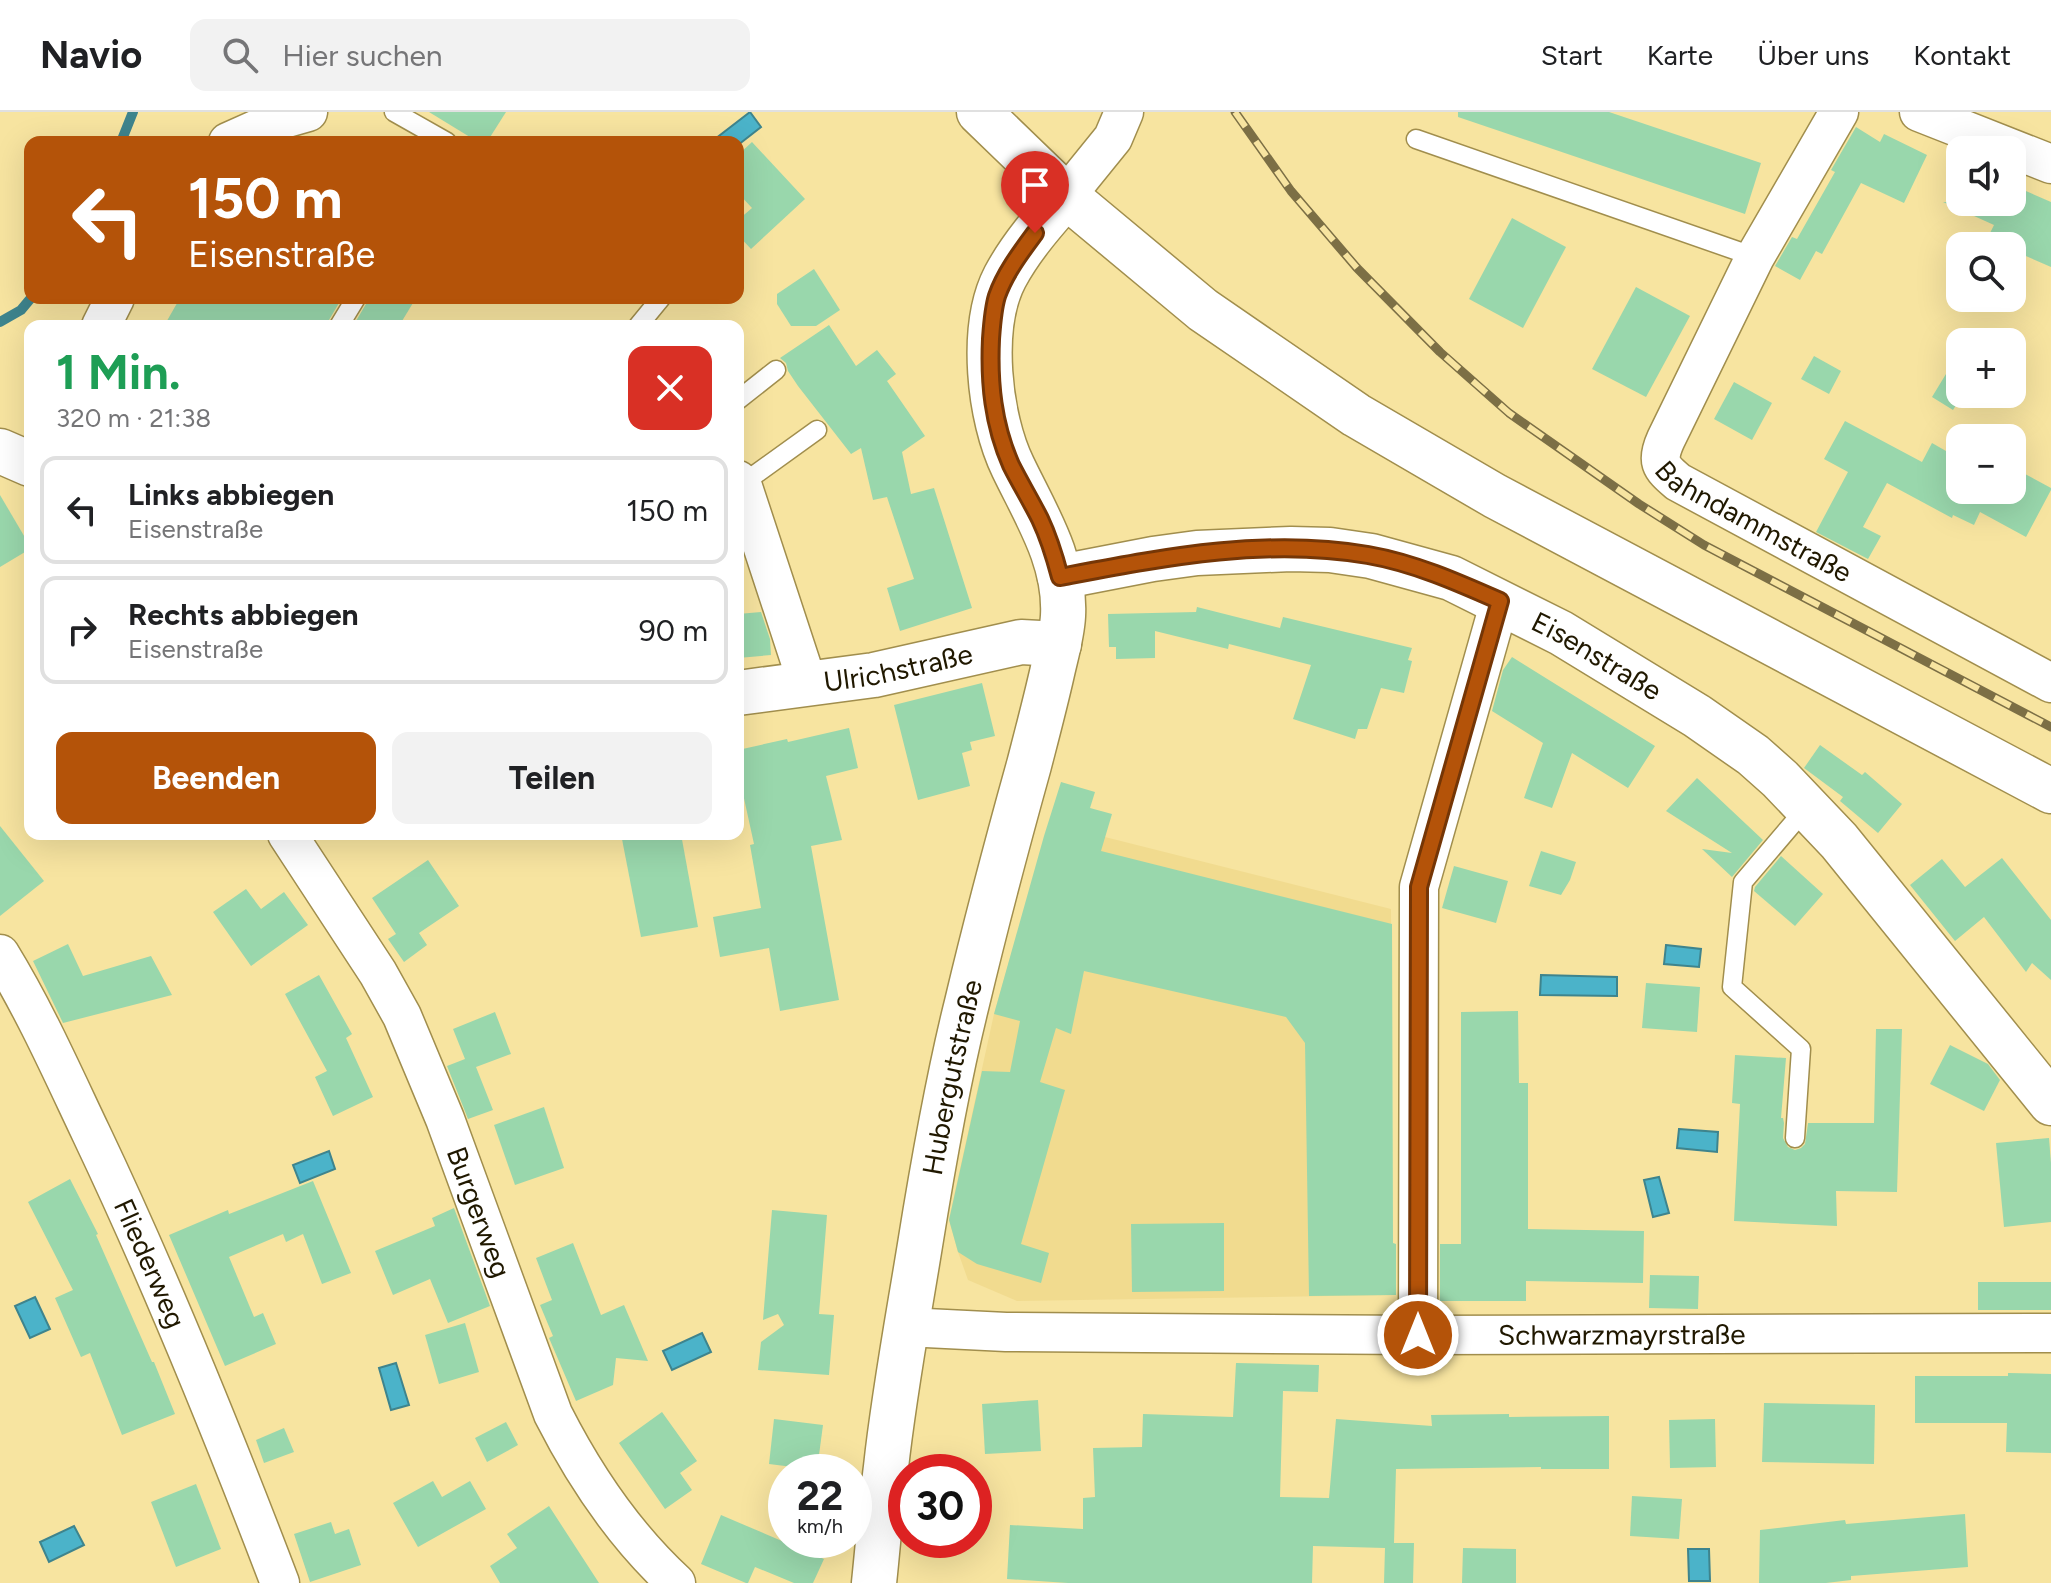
<!DOCTYPE html>
<html lang="de">
<meta charset="utf-8">
<style>
body{margin:0;font-family:Figtree,sans-serif;background:#f2f2f2;color:#202124;height:100vh;display:flex;flex-direction:column;font-size:30px;white-space:nowrap}
*{box-sizing:border-box;margin:0}
p{font-size:26px;color:#757577}
.icon{flex:none;width:44px;height:44px;fill:none;stroke:currentColor;stroke-width:2;stroke-linecap:round;stroke-linejoin:round}
.map{position:relative;flex:1;overflow:hidden}
.details{position:absolute;left:24px;top:208px;width:720px;height:520px;display:flex;flex-direction:column;background:#fff;border-radius:16px;box-shadow:0 8px 32px #0002}
.details>*{flex:none}
.hud{position:absolute;left:24px;top:24px;width:720px;height:168px;border-radius:16px;box-shadow:0 8px 32px #0002;background:#b45309;color:#fff;overflow:hidden}
.tools{position:absolute;left:1946px;top:24px;display:grid;gap:16px}
.tools a{display:grid;place-items:center;width:80px;height:80px;border-radius:16px;background:#fff;box-shadow:0 8px 32px #0002;font-size:40px}
.speed{position:absolute;left:768px;top:1342px;display:flex;gap:16px;font-size:40px;font-weight:700;text-align:center}
.speed>*{display:grid;place-content:center;width:104px;height:104px;border-radius:50%;background:#fff;box-shadow:0 8px 32px #0002;line-height:1}
.speed small{font-size:20px;font-weight:400}
.speed .limit{border:12px solid #d22;background:#fff;color:#111}
.pin{position:absolute;display:grid;place-items:center;width:68px;height:68px;color:#fff;margin:-82px -34px;border-radius:50% 50% 50% 0;rotate:-45deg;box-shadow:0 0 8px #0007}
.pin .icon{rotate:45deg}
.me{position:absolute;width:88px;margin:-44px;rotate:0deg;stroke-linejoin:round;filter:drop-shadow(0 0 6px #0008)}
.turn{display:flex;align-items:center;gap:28px;height:168px;padding:0 32px;font-size:36px}
.turn .icon{width:104px;height:104px;stroke-width:2.5}
.turn b{display:block;font-size:56px;line-height:68px}
.round{display:grid;place-items:center;flex:none;width:84px;height:84px;border-radius:16px;background:#f2f2f2}
.overview{display:flex;align-items:center;justify-content:space-between;height:136px;padding:0 32px}
h1{font-size:48px;font-weight:700;line-height:60px;color:#1e9e55}
.cta{display:flex;gap:16px;margin-top:auto;padding:16px 32px}
.cta a{flex:1;height:92px;border-radius:16px;background:#b45309;color:#fff;font-size:32px;font-weight:700;line-height:92px;text-align:center}
.cta a+a{background:#f2f2f2;color:#202124}
ul{padding:0;list-style:none}
li{display:flex;align-items:center;gap:24px;height:108px;margin:0 16px 12px;padding:0 16px;border:4px solid #e0e0e0;border-radius:16px}
li div{flex:1}
li b{display:block;font-size:30px}
li em{font-style:normal}
header{display:flex;align-items:center;gap:48px;box-sizing:border-box;height:112px;padding:0 40px;background:#fff;border-bottom:2px solid #e0e0e0}
header strong{font-size:38px}
nav{display:flex;gap:44px;margin-inline-start:auto;font-size:28px}
.search{width:560px;height:72px;background:#f2f2f2;display:flex;align-items:center;gap:20px;box-sizing:border-box;padding:0 28px;border-radius:16px;color:#757577;font-size:30px}
.map>svg:first-child{display:block}
.built{fill:#f1db8f}
.water{fill:#4bb3c9;stroke:#3e848d;stroke-width:2}
.lines{fill:none;stroke-linecap:round;stroke-linejoin:round}
.stream{stroke:#3e848d;stroke-width:10}
.building{fill:#99d7ac}
.service-casing{stroke:#a18e4d;stroke-width:21}
.minor-casing{stroke:#a18e4d;stroke-width:41}
.tertiary-casing{stroke:#a18e4d;stroke-width:47}
.primary-casing{stroke:#a18e4d;stroke-width:47}
.service{stroke:#fff;stroke-width:18}
.minor{stroke:#fff;stroke-width:38}
.tertiary{stroke:#fff;stroke-width:44}
.primary{stroke:#fff;stroke-width:44}
.rail-casing{stroke:#7c6f45;stroke-width:9}
.rail{stroke:#f7e4a0;stroke-width:6;stroke-dasharray:18;stroke-linecap:butt}
.route-casing{stroke:#753606;stroke-width:20}
.route{stroke:#b45309;stroke-width:14}
.labels{text-anchor:middle;dominant-baseline:central;stroke-width:6;stroke-linejoin:round;paint-order:stroke}
.street-label{font-size:28px;fill:#201800;stroke:#f7e4a0}
</style>
<header>
<strong>Navio</strong>
<div class="search"><svg class="icon" aria-label="search" viewBox="0 0 24 24"><circle cx="10" cy="10" r="6"/><path d="M15 15l6 6"/></svg>Hier suchen</div>
<nav><a>Start</a><a>Karte</a><a>Über uns</a><a>Kontakt</a></nav>
</header>
<div class="map">
<svg width="2051" height="1471" viewBox="0 0 2051 1471">
<rect width="100%" height="100%" fill="#f7e4a0"/>
<path class="built" d="M1050 708 1105 725 1391 797 1393 1183 1017 1189 968 1168 958 1140 949 1107 994 902Z"/>
<g class="water">
<path d="M750 0 761 15 738 33V30H717L715 27Z"/>
<path d="M1666 833 1701 837 1699 855 1664 852Z"/>
<path d="M1541 863 1617 865V884L1540 883Z"/>
<path d="M1679 1017 1718 1020 1717 1040 1677 1036Z"/>
<path d="M329 1039 335 1057 300 1071 293 1053Z"/>
<path d="M1659 1065 1669 1101 1653 1105 1644 1068Z"/>
<path d="M35 1185 50 1217 30 1226 15 1194Z"/>
<path d="M702 1221 711 1240 672 1258 663 1239Z"/>
<path d="M396 1251 409 1293 391 1298 379 1256Z"/>
<path d="M74 1414 84 1433 49 1450 40 1430Z"/>
<path d="M1688 1437H1709L1710 1469H1689Z"/>
</g>
<g class="lines">
<g class="stream">
<path d="M121 30 133 0"/>
<path d="M0 210 21 198 31 186"/>
</g>
</g>
<g class="building">
<path d="M429 0H506L487 30H478Z"/>
<path d="M1458 0H1609L1761 51 1745 102 1458 5Z"/>
<path d="M1856 15 1880 30 1884 22 1927 43 1904 91 1861 71 1822 142 1816 139 1800 168 1775 154 1792 125 1797 127 1835 60 1831 58Z"/>
<path d="M752 30 805 87 751 137 738 123V108L752 96 738 81V43Z"/>
<path d="M2012 73 2051 90V155L2012 138V134H2004L1987 127 1994 113 1943 90H2012Z"/>
<path d="M1512 106 1566 135 1523 216 1469 187Z"/>
<path d="M814 157 840 198 816 214H791L777 192V182Z"/>
<path d="M1636 175 1690 204 1646 285 1592 257Z"/>
<path d="M180 186H342L329 208 327 214H164Z"/>
<path d="M368 186H416L399 214H353L366 192Z"/>
<path d="M829 213 856 254 877 238 896 262 887 269 925 324 902 340 911 382 934 376 972 496 900 519 887 476 914 467 887 385 873 388 861 336 851 342 798 274 788 259 786 251 780 246Z"/>
<path d="M1814 244 1841 259 1829 282 1801 267Z"/>
<path d="M1949 257 1960 272V282H1963L1953 298 1932 285Z"/>
<path d="M1734 270 1772 291 1752 328 1714 307Z"/>
<path d="M1845 309 1922 350 1932 331 1960 347V378H2012V355L2051 376V378L2026 425 1980 400 1974 413 1953 403 1952 406 1887 371 1863 415 1881 424 1868 447 1816 420 1848 360 1824 347Z"/>
<path d="M0 383 30 434V437L0 455Z"/>
<path d="M1197 495 1280 516 1283 505 1412 536 1408 548 1412 549 1404 581 1381 576 1367 617H1358L1355 627 1293 607 1311 553 1229 532 1228 537 1155 519V546L1116 547V535H1109L1108 502 1196 500Z"/>
<path d="M761 500 770 527 771 543 738 546V502Z"/>
<path d="M1512 545 1655 634 1628 676 1572 641 1552 696 1524 686 1543 631 1492 599 1503 558Z"/>
<path d="M982 571 995 624 970 630 972 638 962 641 970 674 918 688 894 593Z"/>
<path d="M849 616 858 656 826 664 842 728 811 734 839 888 780 899 769 836 720 845 713 805 761 796 750 733 754 732 738 659V638L787 627 788 630Z"/>
<path d="M1820 633 1862 663 1865 660 1902 692 1878 721 1840 689 1843 685 1804 656Z"/>
<path d="M1697 666 1763 728 1732 765 1702 737 1732 741 1666 699Z"/>
<path d="M1061 670 1095 680 1090 696 1112 702 1101 739 1392 812 1393 1131 1396 1132V1183L1309 1184 1305 931 1286 905 1084 859 1071 922 1056 916 1040 970 1065 978 1021 1132 1049 1141 1041 1171 977 1152 958 1140 949 1108 982 959 1010 960 1020 909 994 902 1044 724Z"/>
<path d="M0 714 44 769 0 804Z"/>
<path d="M621 722H681L698 815 641 825Z"/>
<path d="M1541 739 1576 750 1570 768 1561 783 1529 774Z"/>
<path d="M1781 744 1823 782 1795 814 1754 779 1755 775Z"/>
<path d="M2002 746 2051 808V868L2032 851 2026 860 1984 805 1955 829 1910 773 1942 747 1965 775Z"/>
<path d="M428 748 459 794 419 821 427 833 404 850 388 827 396 822 372 786Z"/>
<path d="M1454 754 1508 769 1496 811 1442 796Z"/>
<path d="M246 777 261 797 284 780 308 813 251 854 213 800Z"/>
<path d="M68 832 83 864 151 844 172 883 63 911 33 849Z"/>
<path d="M319 863 352 922 346 926 373 985 333 1004 315 965 327 959 285 882Z"/>
<path d="M1646 871 1700 875 1697 920 1642 916Z"/>
<path d="M1518 899 1519 971H1528V1117L1644 1119 1643 1171 1526 1169V1189H1440V1132H1461V900Z"/>
<path d="M495 900 511 942 476 955 493 998 468 1007 447 954 465 947 453 917Z"/>
<path d="M1876 917H1902L1897 1080 1836 1079 1837 1114 1734 1109 1740 992 1732 991 1735 943 1786 946 1781 1006H1783L1784 1011 1783 1026 1788 1035 1795 1038 1801 1036 1805 1032 1808 1011H1874Z"/>
<path d="M1950 933 1988 952 2000 968 1984 999 1930 972Z"/>
<path d="M544 995 564 1056 515 1073 494 1013Z"/>
<path d="M2049 1026 2051 1051V1110L2004 1115 1996 1031Z"/>
<path d="M70 1067 98 1122 96 1123 152 1250H154L175 1302 122 1323 90 1241 81 1245 55 1186 73 1178 28 1090Z"/>
<path d="M313 1069 351 1161 322 1172 303 1122 286 1130 283 1122 229 1145 254 1205 263 1201 276 1232 225 1254 169 1123 228 1098 229 1102Z"/>
<path d="M454 1096 490 1194 448 1211 430 1167 393 1183 375 1139 435 1114 432 1106Z"/>
<path d="M772 1098 827 1103 819 1202 834 1203 829 1263 758 1258 761 1230 784 1213 778 1202 763 1208Z"/>
<path d="M1224 1111V1179L1132 1180 1131 1112Z"/>
<path d="M573 1131 601 1203 624 1193 648 1249 616 1246 613 1273 576 1289 549 1226 553 1224 540 1193 552 1188 536 1146Z"/>
<path d="M1650 1163 1699 1164 1698 1197 1649 1196Z"/>
<rect x="1978" y="1170" width="73" height="28"/>
<path d="M465 1211 479 1260 439 1272 425 1223Z"/>
<path d="M1236 1251 1319 1253 1318 1280 1283 1279 1280 1385 1329 1386 1336 1307 1432 1314 1431 1303 1509 1302V1305L1609 1304V1357H1541V1355L1396 1357 1394 1431H1414L1413 1471H1384L1385 1436 1313 1434 1312 1471H1068L1007 1467 1010 1413 1083 1417V1386L1095 1385 1093 1336 1142 1335 1143 1302 1233 1305Z"/>
<path d="M2008 1261 2051 1262V1341L2006 1340 2007 1311H1915V1264H2008Z"/>
<path d="M1038 1288 1041 1339 985 1342 982 1292Z"/>
<path d="M1764 1291 1875 1293 1874 1352 1762 1350Z"/>
<path d="M662 1300 697 1349 680 1361 692 1378 665 1397 619 1331Z"/>
<path d="M774 1307 823 1313 817 1358 769 1352Z"/>
<path d="M1715 1307 1716 1355 1670 1356 1669 1308Z"/>
<path d="M506 1310 518 1333 487 1350 475 1326Z"/>
<path d="M284 1316 294 1340 264 1351 256 1328Z"/>
<path d="M433 1369 442 1385 470 1369 486 1397 418 1435 393 1391Z"/>
<path d="M196 1372 221 1437 176 1455 151 1390Z"/>
<path d="M1632 1384 1682 1387 1679 1427 1630 1424Z"/>
<path d="M549 1394 599 1471H500L490 1454 517 1436 507 1422Z"/>
<path d="M1965 1402 1968 1455 1851 1464V1468L1826 1471H1759L1760 1418 1845 1408 1846 1412Z"/>
<path d="M721 1403 824 1447 813 1471H794L755 1455 748 1471H746L701 1452Z"/>
<path d="M331 1410 335 1422 349 1417 361 1453 310 1470 294 1422Z"/>
<path d="M1463 1436 1516 1437V1471H1462Z"/>
</g>
<g class="lines">
<g class="service-casing">
<g id="service">
<path d="M394 0 447 30"/>
<path d="M1416 27 1755 145"/>
<path d="M339 214 356 186"/>
<path d="M638 214 661 186"/>
<path d="M738 288 776 258"/>
<path d="M742 372 817 318"/>
<path d="M1795 1026 1801 937 1732 875 1743 770 1807 695"/>
</g>
</g>
<g class="minor-casing">
<g id="minor">
<path id="s1" d="M1839 0 1755 145 1666 327C1656 349 1660 355 1678 370L2051 571"/>
<path d="M1919 0 2051 52"/>
<path d="M228 30 273 10 308 0"/>
<path d="M1066 84 1113 26 1124 0"/>
<path d="M101 214 115 186"/>
<path d="M738 368 742 372 808 573"/>
<path id="s2" d="M287 722 378 861 402 904 445 1007 553 1302C585 1365 624 1423 676 1471"/>
<path id="s3" d="M0 842C35 899 62 960 91 1021 161 1168 222 1319 280 1471"/>
<path id="s4" d="M906 1215 1006 1220 1418 1223 2051 1221"/>
<path d="M1418 1223 1419 775 1500 489"/>
</g>
</g>
<g class="tertiary-casing">
<g id="tertiary">
<path d="M0 339 30 352"/>
<path id="s5" d="M1060 465 1153 447 1197 441 1291 437 1330 438 1371 444 1451 466 1561 521 1697 604 1753 643 1780 667 1839 729 2051 991"/>
<path id="s6" d="M738 581 874 563 1021 530 1059 532"/>
<path id="s7" d="M874 1471C878 1433 881 1394 886 1355 894 1281 908 1207 920 1133 933 1052 947 971 967 891 986 811 1007 732 1029 653 1037 622 1045 592 1052 561 1056 543 1062 523 1063 504 1066 449 1036 403 1013 355 989 306 979 215 1005 165 1021 135 1044 109 1066 84"/>
</g>
</g>
<g class="primary-casing">
<path id="primary" d="M979 0 1066 84 1203 198 1356 303 1495 384 2051 679"/>
</g>
<use href="#service" class="service"/>
<use href="#minor" class="minor"/>
<use href="#tertiary" class="tertiary"/>
<use href="#primary" class="primary"/>
<g class="rail-casing">
<path id="rail" d="M1235 0 1291 79 1357 156 1440 240 1509 301 1639 392 1704 433 2051 615"/>
</g>
<use href="#rail" class="rail"/>
</g>
<g class="lines">
<g class="route-casing">
<path id="route" d="M1035 121C1021 140 1005 161 997 184 993 197 992 213 991 227 989 271 993 312 1011 353 1020 371 1031 389 1040 407 1049 426 1055 446 1060 465 1161 446 1265 425 1368 443 1414 451 1457 470 1500 489L1419 775 1418 1223"/>
</g>
<use href="#route" class="route"/>
</g>
<g class="labels">
<g class="street-label">
<text stroke="none"><textPath href="#s1" startOffset="506">Bahndammstraße</textPath></text>
<text stroke="none"><textPath href="#s5" startOffset="562">Eisenstraße</textPath></text>
<text stroke="none"><textPath href="#s6" startOffset="162">Ulrichstraße</textPath></text>
<text stroke="none"><textPath href="#s7" startOffset="512">Hubergutstraße</textPath></text>
<text stroke="none"><textPath href="#s2" startOffset="426">Burgerweg</textPath></text>
<text stroke="none"><textPath href="#s3" startOffset="344">Fliederweg</textPath></text>
<text stroke="none"><textPath href="#s4" startOffset="716">Schwarzmayrstraße</textPath></text>
</g>
</g>
</svg>
<div class="tools">
<a><svg class="icon" aria-label="sound" viewBox="0 0 24 24"><path d="M4 9h4l5-4v14l-5-4H4zM17 9q2 3 0 6"/></svg></a>
<a><svg class="icon" aria-label="search" viewBox="0 0 24 24"><circle cx="10" cy="10" r="6"/><path d="M15 15l6 6"/></svg></a>
<a>+</a>
<a>−</a>
</div>
<div class="speed"><div>22<small>km/h</small></div><div class="limit">30</div></div>
<div class="pin" style="left:1035px;top:121px;background:#d93025"><svg class="icon" aria-label="arrive" viewBox="0 0 24 24"><path d="M6 21V4h12l-3 4 3 4H6"/></svg></div>
<svg class="me" style="left:1418px;top:1223px" viewBox="-20 -20 40 40"><circle r="17" fill="#b45309" stroke="#fff" stroke-width="3"/><path d="M0-11L8 9 0 5-8 9z" fill="#fff"/></svg>
<div class="hud">
<div class="turn"><svg class="icon" aria-label="left" viewBox="0 0 24 24"><path d="M17 20v-9H6M10 6l-5 5 5 5"/></svg><div><b>150 m</b>Eisenstraße</div></div>
</div>
<section class="details">
<div class="overview"><div><h1>1 Min.</h1><p>320 m · 21:38</p></div><a class="round" style="background:#d93025;color:#fff"><svg class="icon" aria-label="close" viewBox="0 0 24 24"><path d="M6 6l12 12M18 6L6 18"/></svg></a></div>
<ul>
<li><svg class="icon" aria-label="left" viewBox="0 0 24 24"><path d="M17 20v-9H6M10 6l-5 5 5 5"/></svg><div><b>Links abbiegen</b><p>Eisenstraße</p></div><em>150 m</em></li>
<li><svg class="icon" aria-label="right" viewBox="0 0 24 24"><path d="M7 20v-9h11M14 6l5 5-5 5"/></svg><div><b>Rechts abbiegen</b><p>Eisenstraße</p></div><em>90 m</em></li>
</ul>
<div class="cta"><a>Beenden</a><a>Teilen</a></div>
</section>
</div>
